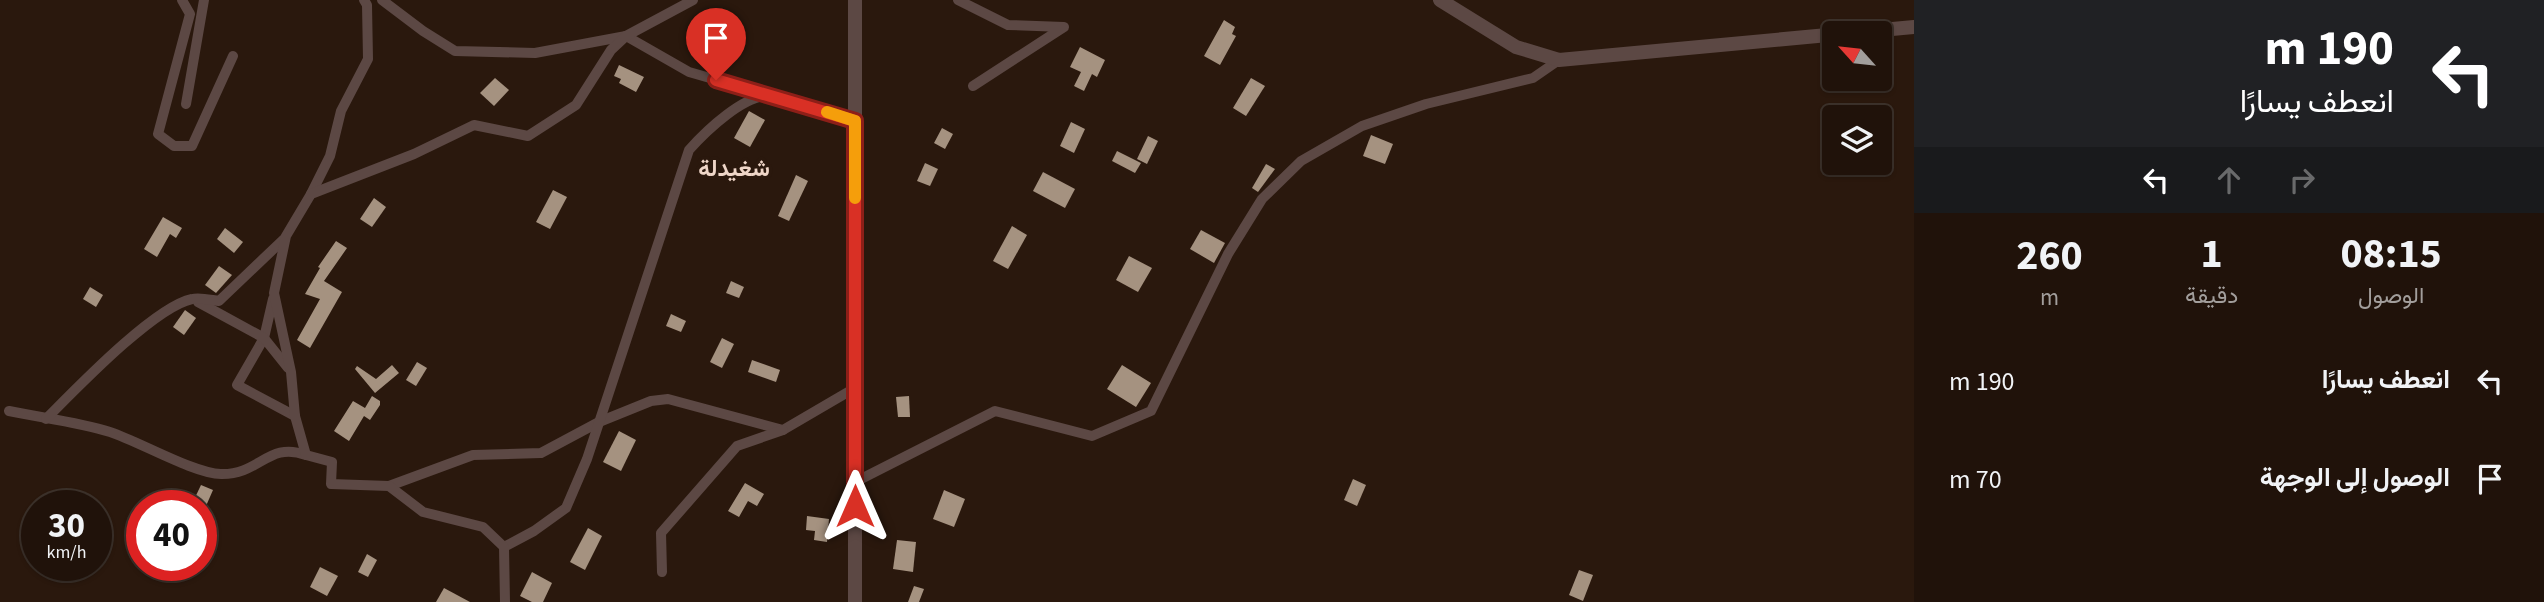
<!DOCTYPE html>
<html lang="ar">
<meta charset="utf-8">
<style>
body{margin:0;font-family:"Source Sans 3",Vazirmatn,sans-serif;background:#281b13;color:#f1f3f6;direction:rtl;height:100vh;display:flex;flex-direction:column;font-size:26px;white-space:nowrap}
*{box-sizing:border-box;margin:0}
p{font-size:23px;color:#a29e9c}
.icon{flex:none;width:38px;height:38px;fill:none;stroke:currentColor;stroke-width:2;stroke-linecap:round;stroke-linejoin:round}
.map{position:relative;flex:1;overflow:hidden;direction:ltr}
.sheet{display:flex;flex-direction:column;background:#20120a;width:630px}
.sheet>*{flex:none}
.hud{background:#202124;color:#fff;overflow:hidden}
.needle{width:46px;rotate:297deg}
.controls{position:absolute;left:1822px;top:21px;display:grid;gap:14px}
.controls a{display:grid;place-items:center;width:70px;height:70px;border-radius:7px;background:#20120a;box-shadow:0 2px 5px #0004,0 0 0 2px #3d322b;font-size:35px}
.speed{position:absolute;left:21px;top:490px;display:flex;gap:14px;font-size:35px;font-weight:700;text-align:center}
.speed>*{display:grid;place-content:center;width:91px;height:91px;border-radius:50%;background:#20120a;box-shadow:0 2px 5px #0004,0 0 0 2px #3d322b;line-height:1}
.speed small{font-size:18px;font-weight:400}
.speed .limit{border:10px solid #d22;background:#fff;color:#111}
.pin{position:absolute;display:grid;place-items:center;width:60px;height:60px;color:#fff;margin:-72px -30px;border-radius:50% 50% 50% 0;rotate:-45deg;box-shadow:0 0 7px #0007}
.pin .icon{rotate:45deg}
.me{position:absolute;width:77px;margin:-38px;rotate:0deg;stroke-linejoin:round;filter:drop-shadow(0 0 5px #0008)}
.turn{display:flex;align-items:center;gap:24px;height:147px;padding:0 35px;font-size:32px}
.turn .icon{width:91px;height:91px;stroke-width:2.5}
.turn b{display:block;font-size:49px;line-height:60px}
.lanes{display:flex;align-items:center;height:66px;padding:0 35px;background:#0003;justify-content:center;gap:35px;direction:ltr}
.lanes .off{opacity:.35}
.eta{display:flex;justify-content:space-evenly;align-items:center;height:119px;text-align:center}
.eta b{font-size:42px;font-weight:700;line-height:49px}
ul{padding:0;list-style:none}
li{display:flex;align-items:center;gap:21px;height:98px;padding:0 35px}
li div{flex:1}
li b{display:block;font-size:26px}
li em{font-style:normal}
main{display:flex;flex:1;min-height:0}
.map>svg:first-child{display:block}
.building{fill:#a59280}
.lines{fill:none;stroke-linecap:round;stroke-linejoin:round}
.minor{stroke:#5c4844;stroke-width:10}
.tertiary{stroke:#5c4844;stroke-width:14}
.route-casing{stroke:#8d1f18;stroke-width:18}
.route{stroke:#d93025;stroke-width:12}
.slow{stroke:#f59e0b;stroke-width:12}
.labels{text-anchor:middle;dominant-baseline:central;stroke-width:7;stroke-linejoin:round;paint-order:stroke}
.quarter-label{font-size:23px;font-weight:bold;fill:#efd6c8;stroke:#2a180d}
</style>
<main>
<section class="sheet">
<div class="hud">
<div class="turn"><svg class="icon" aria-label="left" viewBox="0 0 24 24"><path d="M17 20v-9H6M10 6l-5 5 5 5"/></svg><div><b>190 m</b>انعطف يسارًا</div></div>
<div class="lanes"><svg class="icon" aria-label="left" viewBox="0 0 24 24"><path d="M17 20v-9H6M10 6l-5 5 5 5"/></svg><svg class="icon off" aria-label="ahead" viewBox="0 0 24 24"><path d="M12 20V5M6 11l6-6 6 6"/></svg><svg class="icon off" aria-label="right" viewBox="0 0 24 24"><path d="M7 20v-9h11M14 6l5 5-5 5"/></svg></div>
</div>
<div class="eta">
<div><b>08:15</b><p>الوصول</p></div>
<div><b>1</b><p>دقيقة</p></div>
<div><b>260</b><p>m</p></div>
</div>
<ul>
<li><svg class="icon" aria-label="left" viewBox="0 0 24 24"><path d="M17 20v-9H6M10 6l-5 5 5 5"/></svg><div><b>انعطف يسارًا</b></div><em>190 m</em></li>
<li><svg class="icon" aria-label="arrive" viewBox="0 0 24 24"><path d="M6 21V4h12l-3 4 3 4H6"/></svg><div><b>الوصول إلى الوجهة</b></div><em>70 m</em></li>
</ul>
</section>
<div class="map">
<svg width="1914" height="602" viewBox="0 0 1914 602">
<rect width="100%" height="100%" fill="#2a180d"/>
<g class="building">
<path d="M1224 20 1235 27 1232 34 1236 36 1220 65 1204 56Z"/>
<path d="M1080 47 1105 60 1097 77 1092 74 1084 91 1074 86 1081 72 1070 67Z"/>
<path d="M619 65 644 77 636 92 619 83 621 79 614 76Z"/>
<path d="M495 78 509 90 494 106 480 93Z"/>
<path d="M1251 78 1265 86 1246 116 1233 108Z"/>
<path d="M749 111 765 120 750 147 734 138Z"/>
<path d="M1071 122 1085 129 1074 153 1060 146Z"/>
<path d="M942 128 953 134 945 149 934 143Z"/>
<path d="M1371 135 1393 144 1385 164 1363 156Z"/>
<path d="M1148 136 1158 141 1147 164 1137 159Z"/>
<path d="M1117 151 1141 163 1135 173 1112 161Z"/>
<path d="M925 163 938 169 930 186 917 181Z"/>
<path d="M1266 164 1275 169 1258 192 1252 188Z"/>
<path d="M1043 172 1075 189 1065 208 1033 191Z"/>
<path d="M796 175 808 181 789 221 778 216Z"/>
<path d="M553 190 567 197 550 229 536 222Z"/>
<path d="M374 198 386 207 372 227 360 219Z"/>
<path d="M163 217 182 228 176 238 170 234 157 257 144 249Z"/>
<path d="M1012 226 1027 235 1008 269 993 261Z"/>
<path d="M225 228 243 242 234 253 217 239Z"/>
<path d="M1201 230 1225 243 1214 263 1190 249Z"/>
<path d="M336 241 347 248 324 281 342 292 310 348 297 340 320 299 305 294 320 268 318 267Z"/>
<path d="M1129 256 1152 268 1138 292 1116 280Z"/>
<path d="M219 266 232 275 216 293 205 285Z"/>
<path d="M731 281 744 287 739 298 726 293Z"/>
<path d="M90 287 103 295 96 307 83 299Z"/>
<path d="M185 310 196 318 184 335 173 327Z"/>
<path d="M671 314 686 321 681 332 666 326Z"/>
<path d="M722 338 734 344 722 368 710 362Z"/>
<path d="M752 360 780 370 776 382 748 372Z"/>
<path d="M417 362 427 368 416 386 406 380Z"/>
<path d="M392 365 399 373 375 393 355 369 357 366 376 379Z"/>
<path d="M1122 365 1151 383 1136 407 1107 389Z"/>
<path d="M372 396 380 401V405L370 420 364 416 349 441 334 431 353 401 365 408Z"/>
<path d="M909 396 910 417H898L896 397Z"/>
<path d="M619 431 636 440 621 471 603 462Z"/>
<path d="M1353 479 1366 485 1357 506 1344 500Z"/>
<path d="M745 483 764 494 757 506 748 501 739 517 728 511Z"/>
<path d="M201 485 213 490 206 506H191Z"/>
<path d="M944 490 965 499 954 527 933 519Z"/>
<path d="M807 516 829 519 827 542 814 540 815 531 806 530Z"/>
<path d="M588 528 602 536 585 570 570 562Z"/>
<path d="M897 540 916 542 913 572 893 569Z"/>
<path d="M367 554 377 560 368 577 358 572Z"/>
<path d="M320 567 338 576 327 596 310 587Z"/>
<path d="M1579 570 1593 575 1583 601 1569 595Z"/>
<path d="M532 572 552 583 543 602H532L520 596Z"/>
<path d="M914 586 924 589 919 602H908Z"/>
<path d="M444 588 470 602H436Z"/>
</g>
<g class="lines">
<g class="minor">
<path d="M182 0 190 14 158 134 174 146H192L233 56"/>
<path d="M382 0 423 31 455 51 535 53 626 36 689 72 769 95"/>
<path d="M958 0 1008 25 1064 27 973 86"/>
<path d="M186 104 204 0"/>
<path d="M311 194 330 156 341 111 368 59 367 5 364 0"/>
<path d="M273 299 264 338 237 385 295 416"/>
<path d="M198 302 264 338 288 368"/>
<path d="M9 411C42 418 78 422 110 432 138 441 195 474 221 474 260 475 268 441 306 455"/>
<path d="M46 419C75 390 154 307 192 299 200 297 211 300 219 301L285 238"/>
<path d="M855 482 995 411 1092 436 1151 411 1228 254 1262 199 1301 161 1362 126 1426 104 1533 78 1559 60"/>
<path d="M389 486 473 455 541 453 599 422 651 401 668 399 783 430 848 392 856 396"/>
<path d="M504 547 534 531 566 508 587 459 689 150C705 132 746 92 772 96 800 99 829 113 855 121"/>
<path d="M662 572 661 533 737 446 783 430"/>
<path d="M505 602 504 547 483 527 423 512 389 486 331 484 332 462 306 455 295 416 291 372 274 293 286 236 311 194 414 154 474 125 528 136 576 105 611 50 626 36 693 0"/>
</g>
<g class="tertiary">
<path d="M855 0V602"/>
<path d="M1440 0 1516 47 1559 60 1914 27"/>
</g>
</g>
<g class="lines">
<g class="route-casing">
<path id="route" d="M716 80 855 121V506"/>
</g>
<use href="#route" class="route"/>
<path class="slow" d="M827 112 855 121V198"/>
</g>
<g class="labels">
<g class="quarter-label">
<text x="734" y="168">شغيدلة</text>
</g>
</g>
</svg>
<div class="controls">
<a><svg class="needle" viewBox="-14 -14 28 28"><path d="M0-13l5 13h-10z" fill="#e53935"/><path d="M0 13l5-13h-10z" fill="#a29e9c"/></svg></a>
<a><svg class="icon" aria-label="layers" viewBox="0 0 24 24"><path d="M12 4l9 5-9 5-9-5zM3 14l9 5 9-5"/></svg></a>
</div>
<div class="speed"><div>30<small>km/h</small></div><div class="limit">40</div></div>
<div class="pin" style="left:716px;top:80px;background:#d93025"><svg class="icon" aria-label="arrive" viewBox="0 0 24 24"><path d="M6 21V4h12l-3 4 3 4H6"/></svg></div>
<svg class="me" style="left:855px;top:506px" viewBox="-20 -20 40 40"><path d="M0-17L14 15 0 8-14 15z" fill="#d93025" stroke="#fff" stroke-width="4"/></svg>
</div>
</main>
